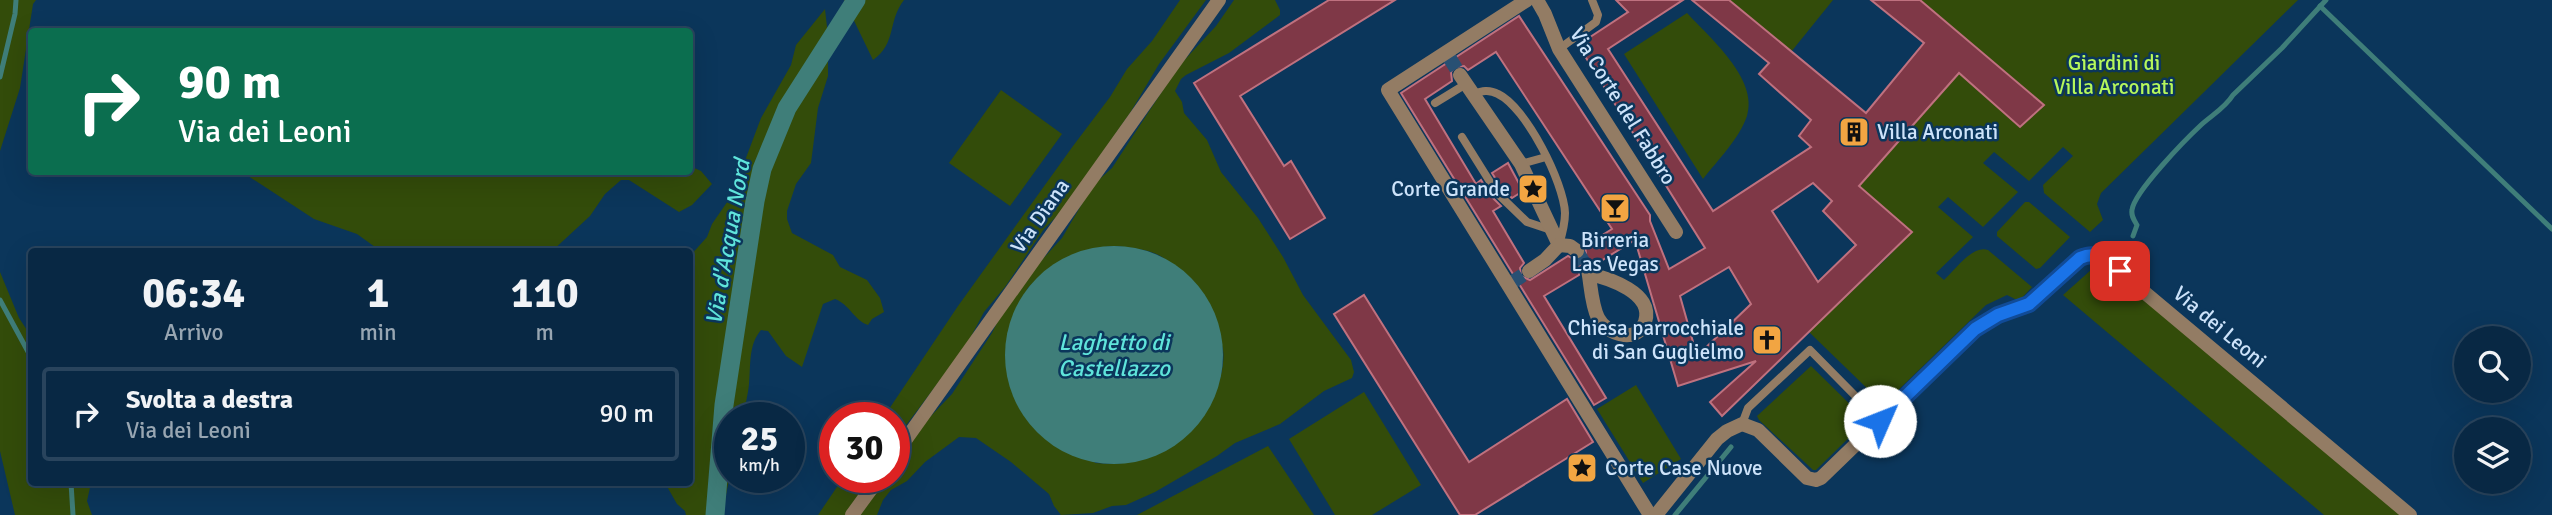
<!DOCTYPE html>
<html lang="it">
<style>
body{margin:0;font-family:Signika,sans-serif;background:#16344f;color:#f1f3f6;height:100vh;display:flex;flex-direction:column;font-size:26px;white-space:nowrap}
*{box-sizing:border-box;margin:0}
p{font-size:23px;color:#98a6b2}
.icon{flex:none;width:38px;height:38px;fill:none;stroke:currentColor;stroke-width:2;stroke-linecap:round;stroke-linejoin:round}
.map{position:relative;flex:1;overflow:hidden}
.panel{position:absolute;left:28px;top:248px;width:665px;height:238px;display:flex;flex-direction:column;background:#082844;border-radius:7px;box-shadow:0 7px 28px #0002,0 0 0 2px #29445d}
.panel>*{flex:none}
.guide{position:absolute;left:28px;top:28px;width:665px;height:147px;border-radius:7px;box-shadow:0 7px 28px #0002,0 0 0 2px #29445d;background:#0b6e4f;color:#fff;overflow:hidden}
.buttons{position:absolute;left:2454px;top:326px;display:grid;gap:14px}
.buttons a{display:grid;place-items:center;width:77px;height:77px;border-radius:50%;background:#082844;box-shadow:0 7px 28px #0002,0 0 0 2px #29445d;font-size:35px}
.speed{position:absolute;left:714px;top:402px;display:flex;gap:14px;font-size:35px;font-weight:700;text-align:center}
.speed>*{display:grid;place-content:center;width:91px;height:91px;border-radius:50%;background:#082844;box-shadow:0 7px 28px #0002,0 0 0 2px #29445d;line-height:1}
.speed small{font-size:18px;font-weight:400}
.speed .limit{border:10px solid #d22;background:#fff;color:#111}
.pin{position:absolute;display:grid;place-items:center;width:60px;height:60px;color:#fff;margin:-30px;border-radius:14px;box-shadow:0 4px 10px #0006}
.me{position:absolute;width:77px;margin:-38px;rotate:46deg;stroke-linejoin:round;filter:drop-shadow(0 0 5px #0008)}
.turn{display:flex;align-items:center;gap:24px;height:147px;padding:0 35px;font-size:32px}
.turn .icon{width:91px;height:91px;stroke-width:2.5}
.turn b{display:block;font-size:49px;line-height:60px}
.eta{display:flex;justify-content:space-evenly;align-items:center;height:119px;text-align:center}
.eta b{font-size:42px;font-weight:700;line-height:49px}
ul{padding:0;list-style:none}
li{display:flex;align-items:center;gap:21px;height:94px;margin:0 14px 10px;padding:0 21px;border:4px solid #29445d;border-radius:7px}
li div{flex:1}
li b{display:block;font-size:26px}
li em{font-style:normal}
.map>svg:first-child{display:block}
.green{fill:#334c0a;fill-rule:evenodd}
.water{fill:#3f7e79}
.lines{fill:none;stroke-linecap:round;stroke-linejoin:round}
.stream{stroke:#3f7e79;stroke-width:5}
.canal{stroke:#3f7e79;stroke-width:19}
.building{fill:#7f3847;stroke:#bf717f;stroke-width:2;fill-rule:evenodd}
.street-tunnel{stroke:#285073;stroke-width:14;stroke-dasharray:14 7;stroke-linecap:butt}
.lane{stroke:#937c64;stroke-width:8}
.street{stroke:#937c64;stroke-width:14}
.route-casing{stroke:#114b97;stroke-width:18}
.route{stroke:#1a73e8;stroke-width:12}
.labels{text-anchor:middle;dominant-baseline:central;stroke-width:5;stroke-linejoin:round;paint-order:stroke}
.park-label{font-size:21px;fill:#b6f75b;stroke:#0b365b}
.street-label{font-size:21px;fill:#cde3fa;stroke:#0b365b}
.poi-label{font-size:21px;fill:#cde3fa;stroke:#0b365b;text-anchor:start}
.water-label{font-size:23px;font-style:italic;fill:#5fe4db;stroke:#0b365b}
</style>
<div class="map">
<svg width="2552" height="515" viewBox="0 0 2552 515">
<rect width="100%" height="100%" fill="#0b365b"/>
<g class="green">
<path d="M0 0H36L33 4 20 88 0 151Z"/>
<path d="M844 0H904C887 22 897 43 873 60Z"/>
<path d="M1180 0H1206L1159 64 1130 113 1060 213 1044 229 1005 287 984 312 966 346 894 441V418H883L958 306 1073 146 1110 97 1127 69 1152 41Z"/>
<path d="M1234 0H1275L1280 10V15L1229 53 1186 75 1181 79 1175 91 1182 102 1184 113 1207 140 1221 172 1258 218 1283 257 1303 295 1351 360 1354 372 1352 378 1324 391 1280 424 1235 443 1217 456 1155 492 1126 505 1112 506 1093 513 1061 515 1054 506 1049 494 1011 462 976 438 959 437 925 462 907 481 891 490 883 500 877 515H859L884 478H894V462L929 418 952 394 992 333 1003 310 1028 275 1062 238 1093 185 1112 168 1178 67 1216 26ZM1115 246C1130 248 1154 249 1166 260 1178 273 1196 307 1207 323 1211 330 1219 338 1222 346 1226 357 1221 377 1217 388 1198 440 1151 469 1095 463L1027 289C1054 261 1075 249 1115 246Z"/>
<path d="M1729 0H1833L1791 52Z"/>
<path d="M1920 0H2298L2101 193 2097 204 2103 220 2090 232 2044 193 2043 185 2073 156 2063 147 2029 181 1994 152 1983 163 2018 192 1983 227 1948 197 1938 207 1973 237 1936 273 1944 280C1955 270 1972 245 1988 250L2032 287 2019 301 2007 295 1986 305 1889 399 1884 400 1876 397 1809 332 1888 257 1911 232 1859 186 1959 73 2020 127 2044 105Z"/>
<path d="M825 9 828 36V76L818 108 811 163 796 184 787 211V219L792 233 833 255 840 267 867 280 880 298 884 312 872 319 868 325C855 321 849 304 835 299L823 304 802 367 786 356 768 331 761 330C748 345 751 366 749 384 748 396 744 406 745 418H730V475L722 515H686L685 511 677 504 665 483H690V256L707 237 712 224 732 195 761 118 791 65 796 45Z"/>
<path d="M1687 13C1709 37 1759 79 1747 116 1739 139 1718 160 1703 179L1624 54Z"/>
<path d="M1001 90 1062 134 1010 206 949 163Z"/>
<path d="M690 166 701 171 712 184 692 205 679 212 629 180H621L605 194 590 216 551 252H382L357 234 314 219 242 172H690Z"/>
<path d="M2025 202H2029L2070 237 2040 268 2036 269 1997 236V232Z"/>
<path d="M2101 261 2401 515H2324L2063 295Z"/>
<path d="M0 272 19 318 31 336 32 483H91L87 501 92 515H15L0 451Z"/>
<path d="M1811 366 1864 418 1863 424 1816 470H1813L1759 420 1757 416Z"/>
<path d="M1636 385 1681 459 1643 483 1597 409Z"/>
<path d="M1364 392 1421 485 1372 515H1335L1289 439Z"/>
<path d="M1268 446 1314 515H1137Z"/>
<path d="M843 478H873L846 515H818Z"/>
</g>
<circle class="water" cx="1114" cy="355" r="109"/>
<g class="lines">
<g class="stream">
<path d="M2320 6 2552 229"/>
<path d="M0 77 15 14 16 0"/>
<path d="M2133 236 2137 225C2134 220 2131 216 2132 210 2134 192 2186 139 2201 125 2212 115 2225 108 2233 95L2282 48 2326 0"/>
<path d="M0 300 32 359"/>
<path d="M71 483 73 515"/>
<path d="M1675 515 1731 447"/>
</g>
<path class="canal" d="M715 515 724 405 755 201 762 169 787 108 856 0"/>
</g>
<g class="building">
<path d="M1329 0H1395L1240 96 1284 166 1291 161 1325 218 1290 239 1194 83Z"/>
<path d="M1616 0H1683L1608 49 1713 211 1811 147 1799 136 1811 120 1759 74 1769 63 1692 0H1729L1866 113 1924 43 1871 0H1920L2044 105 2020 127 1959 73 1859 186 1912 232 1722 416 1710 402 1756 361 1678 386 1635 240 1596 264 1591 261 1582 262 1579 267V275L1544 296 1606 398 1594 405 1401 93 1519 16 1650 215V221L1669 269 1705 248 1578 45 1628 12ZM1496 52 1612 229 1585 246 1586 253 1582 259 1575 260 1568 256 1530 280 1521 276 1520 268 1524 263 1493 211 1501 206 1492 197 1481 180 1476 184 1425 99 1452 81 1451 72 1455 67 1464 66 1468 70ZM1813 183 1832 201 1823 211 1856 245 1818 282 1772 211ZM1729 267 1751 304 1697 356 1680 296Z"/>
<path d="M1508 163 1523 191 1512 198 1502 189 1492 173Z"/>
<path d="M1364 295 1469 462 1567 399 1593 442 1475 515H1460L1334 314Z"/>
</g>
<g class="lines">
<g class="street-tunnel">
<path d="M1449 57 1460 75"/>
<path d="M1577 251 1588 270"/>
<path d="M1511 283 1529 271"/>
</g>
<g class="lane">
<path d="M1559 49 1596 22 1598 15 1592 0"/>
<path d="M1472 94C1482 91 1489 89 1498 94 1526 107 1564 183 1565 213 1565 225 1562 235 1559 245"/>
<path d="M1435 103 1466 84"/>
<path d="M1462 137 1497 193 1527 222 1551 230"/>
<path d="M1521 164 1546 157"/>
<path d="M1742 424 1748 408 1810 350 1880 421"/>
</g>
<g class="street">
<path d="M1527 0 1388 90 1650 515"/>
<path d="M1537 0 1545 14 1559 49 1676 232"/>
<path d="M1460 75 1521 164 1559 245 1545 260 1529 271"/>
<path d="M1559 245 1570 246 1577 251"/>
<path d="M1588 270C1591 285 1591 303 1598 318 1606 334 1637 345 1645 322 1655 293 1608 278 1589 274"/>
<path d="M894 456 1219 0"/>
<path d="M852 515 879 478"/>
<path d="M1656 515 1717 439 1727 431 1742 424 1758 430 1807 478 1816 480 1821 478 1975 329C1995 313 2020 312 2039 296 2057 282 2075 249 2101 256L2410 515"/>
</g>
</g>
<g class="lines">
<g class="route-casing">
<path id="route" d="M1880 421 1975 329 1998 315 2029 304 2080 258C2098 250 2106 260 2120 271"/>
</g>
<use href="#route" class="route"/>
</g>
<defs>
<g id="building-square" transform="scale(1.575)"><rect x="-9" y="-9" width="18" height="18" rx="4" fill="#f2a542" stroke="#0b365b"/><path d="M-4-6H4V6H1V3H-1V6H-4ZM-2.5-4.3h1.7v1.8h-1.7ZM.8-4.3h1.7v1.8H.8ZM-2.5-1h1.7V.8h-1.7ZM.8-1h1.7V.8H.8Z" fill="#111"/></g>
<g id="sight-square" transform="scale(1.575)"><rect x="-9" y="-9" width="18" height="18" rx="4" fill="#f2a542" stroke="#0b365b"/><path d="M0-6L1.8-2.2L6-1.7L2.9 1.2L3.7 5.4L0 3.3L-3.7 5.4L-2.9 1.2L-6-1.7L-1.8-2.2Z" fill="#111"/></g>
<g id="bar-square" transform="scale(1.575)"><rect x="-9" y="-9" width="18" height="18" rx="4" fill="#f2a542" stroke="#0b365b"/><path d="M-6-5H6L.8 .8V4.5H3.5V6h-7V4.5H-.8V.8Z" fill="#111"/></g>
<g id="church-square" transform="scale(1.575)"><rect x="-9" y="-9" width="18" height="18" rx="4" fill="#f2a542" stroke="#0b365b"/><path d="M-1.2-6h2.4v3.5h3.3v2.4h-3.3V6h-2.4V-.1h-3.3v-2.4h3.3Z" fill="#111"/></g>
</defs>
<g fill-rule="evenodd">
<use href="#building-square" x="1854" y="132"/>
<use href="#sight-square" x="1533" y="189"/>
<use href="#bar-square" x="1615" y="208"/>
<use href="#church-square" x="1767" y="340"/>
<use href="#sight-square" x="1582" y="468"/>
</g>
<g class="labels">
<g class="park-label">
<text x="2114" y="63">Giardini di<tspan x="2114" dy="24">Villa Arconati</tspan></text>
</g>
<g class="street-label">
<text transform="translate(1623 106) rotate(58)">Via Corte del Fabbro</text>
<text transform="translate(1040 216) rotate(-55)">Via Diana</text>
<text transform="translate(2220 327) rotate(40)">Via dei Leoni</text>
</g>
<g class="poi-label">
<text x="1877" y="132">Villa Arconati</text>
<text x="1510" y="189" text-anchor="end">Corte Grande</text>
<text x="1615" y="240" text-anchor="middle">Birreria<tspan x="1615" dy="24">Las Vegas</tspan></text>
<text x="1744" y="328" text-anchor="end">Chiesa parrocchiale<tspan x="1744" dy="24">di San Guglielmo</tspan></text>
<text x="1605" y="468">Corte Case Nuove</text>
</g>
<g class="water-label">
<text transform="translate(728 242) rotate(-80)">Via d'Acqua Nord</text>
<text x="1114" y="342">Laghetto di<tspan x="1114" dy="26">Castellazzo</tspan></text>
</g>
</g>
</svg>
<div class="buttons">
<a><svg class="icon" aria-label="search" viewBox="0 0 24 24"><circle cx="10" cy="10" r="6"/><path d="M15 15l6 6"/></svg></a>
<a><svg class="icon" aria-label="layers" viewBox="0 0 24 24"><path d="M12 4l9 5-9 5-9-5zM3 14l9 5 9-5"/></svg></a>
</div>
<div class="speed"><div>25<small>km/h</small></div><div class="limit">30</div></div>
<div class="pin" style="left:2120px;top:271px;background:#d93025"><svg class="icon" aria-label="arrive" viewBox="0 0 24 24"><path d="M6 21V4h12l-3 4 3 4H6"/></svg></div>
<svg class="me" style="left:1880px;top:421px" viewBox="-20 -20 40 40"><circle r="19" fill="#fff"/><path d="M0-13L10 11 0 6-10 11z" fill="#1a73e8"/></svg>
<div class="guide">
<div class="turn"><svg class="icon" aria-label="right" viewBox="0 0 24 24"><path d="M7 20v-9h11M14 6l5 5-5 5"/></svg><div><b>90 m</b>Via dei Leoni</div></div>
</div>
<section class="panel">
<div class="eta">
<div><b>06:34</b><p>Arrivo</p></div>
<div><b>1</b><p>min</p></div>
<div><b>110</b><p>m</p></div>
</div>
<ul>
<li><svg class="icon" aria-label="right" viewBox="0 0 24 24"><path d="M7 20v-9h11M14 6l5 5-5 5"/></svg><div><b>Svolta a destra</b><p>Via dei Leoni</p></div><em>90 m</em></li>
</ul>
</section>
</div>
